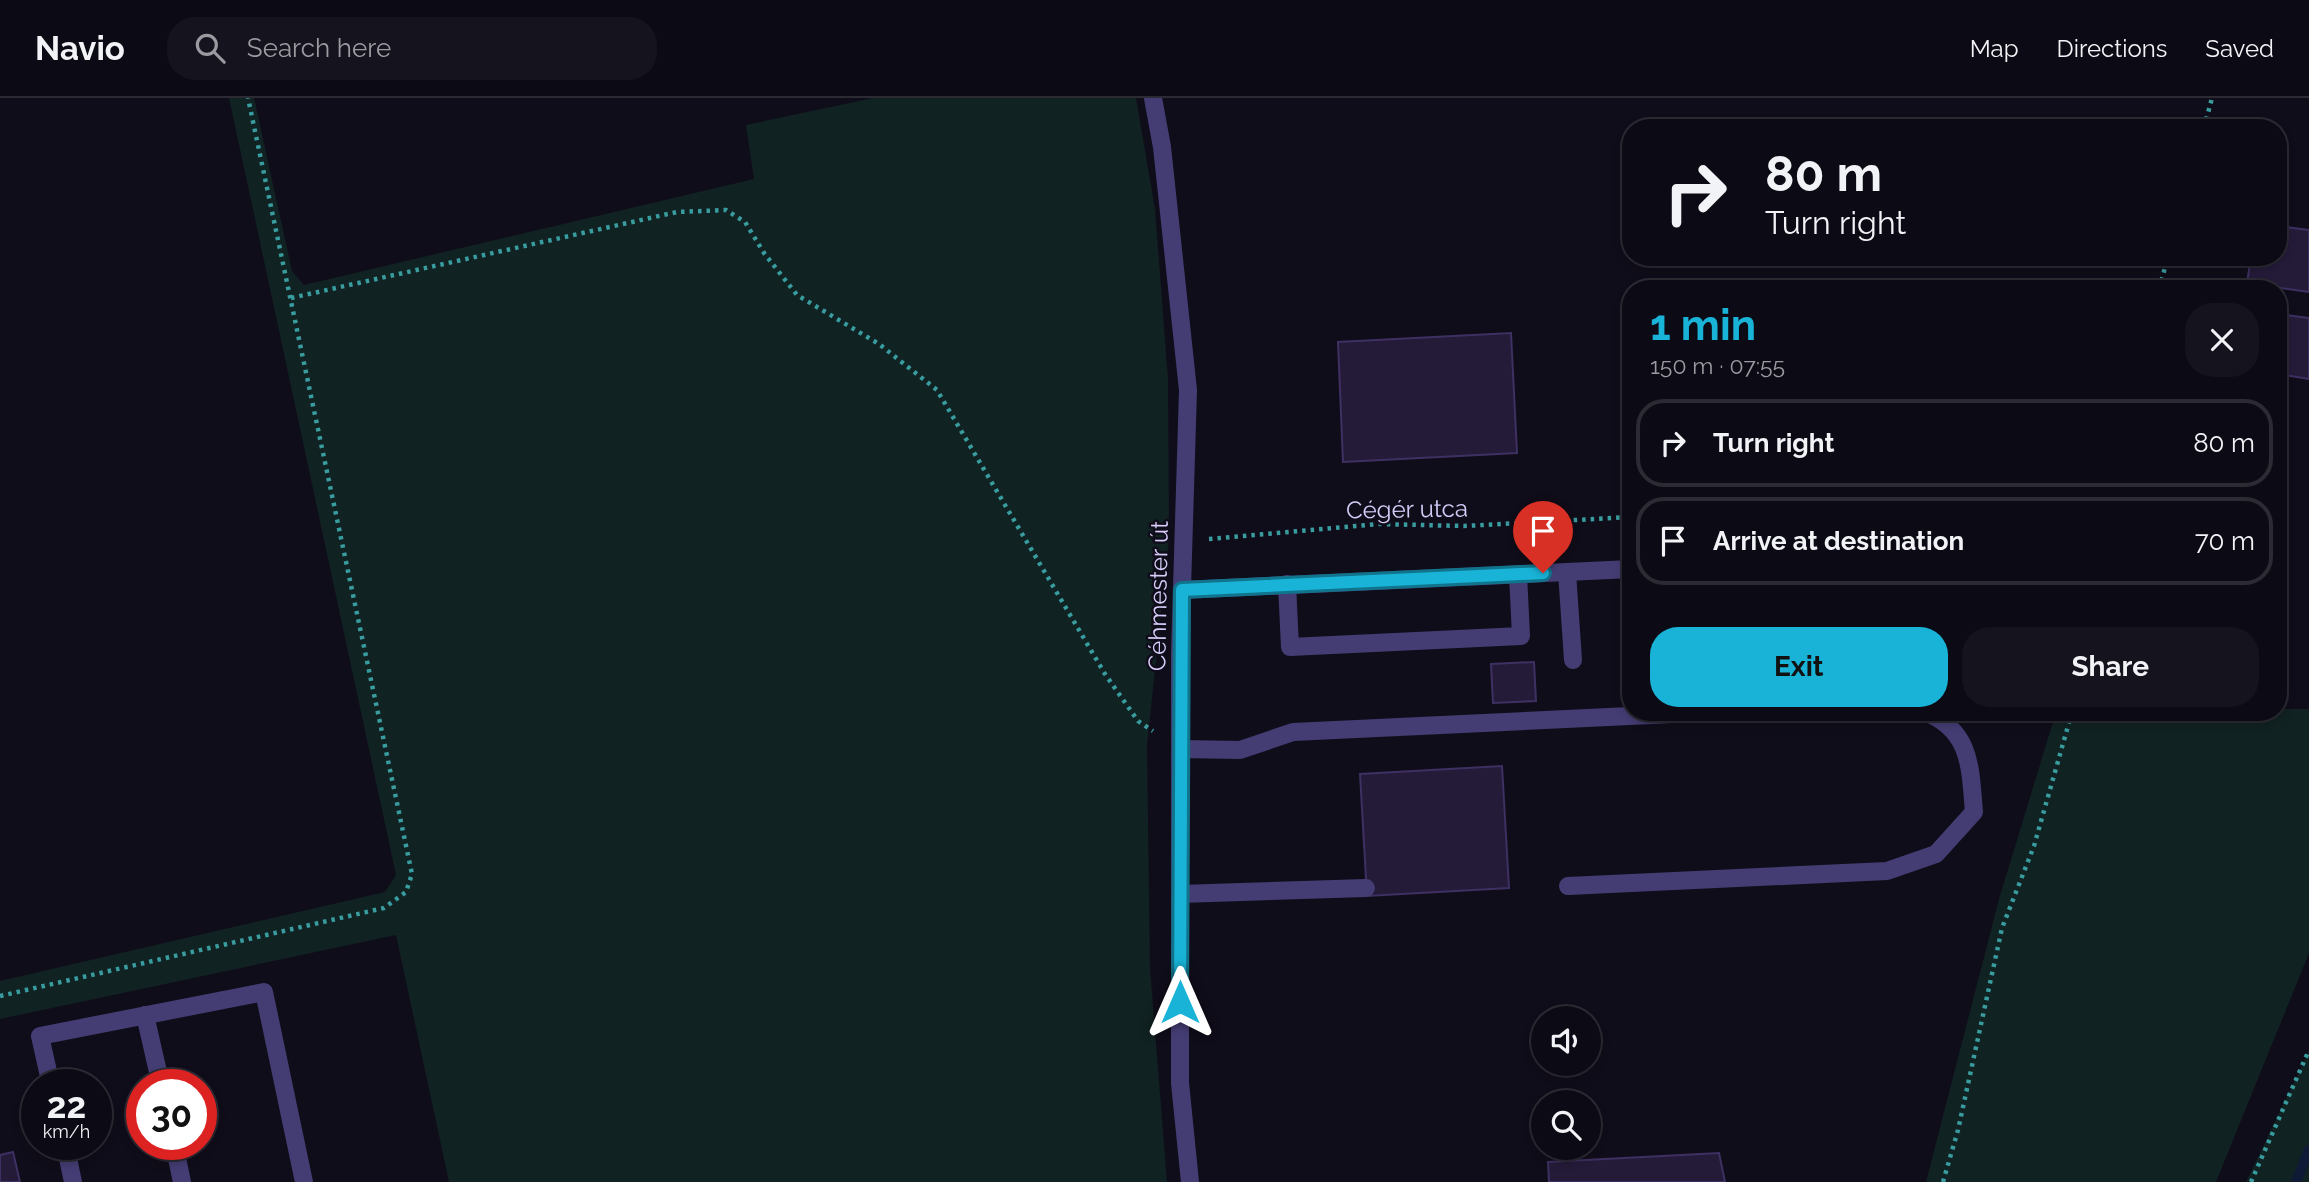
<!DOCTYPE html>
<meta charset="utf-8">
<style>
body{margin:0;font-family:Raleway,sans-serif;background:#15131d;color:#f1f3f6;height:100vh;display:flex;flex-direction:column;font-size:26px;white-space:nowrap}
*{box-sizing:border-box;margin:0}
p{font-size:23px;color:#9a9aa0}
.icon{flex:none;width:38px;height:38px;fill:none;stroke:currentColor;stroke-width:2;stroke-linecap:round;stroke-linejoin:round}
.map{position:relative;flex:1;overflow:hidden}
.details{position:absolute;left:1622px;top:182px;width:665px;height:441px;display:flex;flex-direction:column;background:#0c0a14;border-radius:28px;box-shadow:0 4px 10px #0003,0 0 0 2px #2c2b34}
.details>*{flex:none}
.hud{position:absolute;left:1622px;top:21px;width:665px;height:147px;border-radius:28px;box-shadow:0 4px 10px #0003,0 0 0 2px #2c2b34;background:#0c0a14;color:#f1f3f6;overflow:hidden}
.fabs{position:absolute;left:1531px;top:908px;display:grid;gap:14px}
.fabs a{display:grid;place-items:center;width:70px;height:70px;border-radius:50%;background:#0c0a14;box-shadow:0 4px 10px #0003,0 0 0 2px #2c2b34;font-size:35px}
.speed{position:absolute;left:21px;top:971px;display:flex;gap:14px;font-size:35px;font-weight:700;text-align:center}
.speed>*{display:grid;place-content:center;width:91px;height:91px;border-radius:50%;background:#0c0a14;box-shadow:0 4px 10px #0003,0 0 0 2px #2c2b34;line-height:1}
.speed small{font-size:18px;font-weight:400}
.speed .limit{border:10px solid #d22;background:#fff;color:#111}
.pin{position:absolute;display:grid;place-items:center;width:60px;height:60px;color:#fff;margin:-72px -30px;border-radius:50% 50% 50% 0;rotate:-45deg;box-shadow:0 0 7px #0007}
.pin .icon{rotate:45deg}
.me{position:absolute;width:77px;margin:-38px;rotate:0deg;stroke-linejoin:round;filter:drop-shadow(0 0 5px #0008)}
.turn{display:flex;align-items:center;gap:24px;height:147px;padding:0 28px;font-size:32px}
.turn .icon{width:91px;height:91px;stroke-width:2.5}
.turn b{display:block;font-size:49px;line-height:60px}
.round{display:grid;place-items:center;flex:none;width:74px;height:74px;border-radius:28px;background:#15131d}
.summary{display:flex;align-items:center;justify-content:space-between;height:119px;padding:0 28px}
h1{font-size:42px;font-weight:700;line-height:52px;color:#19b3d8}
.button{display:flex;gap:14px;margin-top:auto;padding:14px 28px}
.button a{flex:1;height:80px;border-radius:28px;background:#19b3d8;color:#111;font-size:28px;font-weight:700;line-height:80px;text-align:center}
.button a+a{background:#15131d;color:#f1f3f6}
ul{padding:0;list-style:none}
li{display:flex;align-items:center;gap:21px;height:88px;margin:0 14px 10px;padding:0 14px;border:4px solid #2c2b34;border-radius:28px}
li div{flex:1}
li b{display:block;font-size:26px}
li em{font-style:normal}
header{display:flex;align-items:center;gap:42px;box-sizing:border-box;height:98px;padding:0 35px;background:#0c0a14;border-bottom:2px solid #2c2b34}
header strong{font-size:33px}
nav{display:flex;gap:38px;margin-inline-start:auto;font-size:24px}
.search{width:490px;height:63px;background:#15131d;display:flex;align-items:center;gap:18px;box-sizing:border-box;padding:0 24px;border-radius:28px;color:#9a9aa0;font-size:26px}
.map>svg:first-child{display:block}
.green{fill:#112223}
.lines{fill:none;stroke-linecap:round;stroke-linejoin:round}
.stream{stroke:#0f1a37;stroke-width:10}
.building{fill:#241b39;stroke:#3e3062;stroke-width:2}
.path{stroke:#399c9f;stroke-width:4.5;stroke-dasharray:3.5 5;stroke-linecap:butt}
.minor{stroke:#443d74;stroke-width:18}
.route-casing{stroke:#10748c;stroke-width:18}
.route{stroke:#19b3d8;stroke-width:12}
.labels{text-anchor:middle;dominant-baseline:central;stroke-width:5;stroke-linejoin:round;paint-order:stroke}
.street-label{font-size:24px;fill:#d5ccf9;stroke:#100d1a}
</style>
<header>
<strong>Navio</strong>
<div class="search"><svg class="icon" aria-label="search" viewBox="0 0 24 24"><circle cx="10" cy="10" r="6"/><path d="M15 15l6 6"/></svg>Search here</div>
<nav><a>Map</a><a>Directions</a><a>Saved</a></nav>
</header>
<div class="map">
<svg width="2309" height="1084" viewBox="0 0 2309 1084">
<rect width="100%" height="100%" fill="#100d1a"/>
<g class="green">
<path d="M229 0H254L292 173 304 187 754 81 746 27 873 0H1136L1155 111 1168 281 1169 439 1147 647 1150 870 1167 1084H449L396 837 0 921V883L385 794 396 777Z"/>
<path d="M2279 611H2309V855L2216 1084H1926L1999 801 2056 614H2278Z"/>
<path d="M2309 952V1084H2246L2307 957Z"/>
</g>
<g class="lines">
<path class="stream" d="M2296 1084 2309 1052"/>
</g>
<g class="building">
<path d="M2278 128 2309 132V194L2247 185 2251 159H2278Z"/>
<path d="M2278 216 2309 220V281L2278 276Z"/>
<path d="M1511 235 1517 355 1343 364 1338 244Z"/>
<path d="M1534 564 1536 603 1493 605 1491 566Z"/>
<path d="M1502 668 1509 790 1367 798 1360 676Z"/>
<path d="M13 1054 20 1084H0V1057Z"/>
<path d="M1719 1055 1725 1084H1549L1548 1064Z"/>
</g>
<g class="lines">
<g class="path">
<path d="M2204 30 2212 0"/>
<path d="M2159 191 2168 159"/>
<path d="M291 200 677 114 726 112 745 124 764 155 797 197 879 246 937 292 1105 576 1138 623 1153 633"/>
<path d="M1209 441 1379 426 1464 428 1631 419"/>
<path d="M0 898 384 810 406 794 412 776 248 0"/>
<path d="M1943 1084 1958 1032 2002 830 2034 748 2072 614"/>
<path d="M2251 1084 2309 952"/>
</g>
<g class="minor">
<path d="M1153 0 1162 49 1188 292 1180 556V985L1190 1084"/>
<path d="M1567 474 1573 562"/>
<path d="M1287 486 1290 549 1521 538 1518 476"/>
<path d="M1182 492 1631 471"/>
<path d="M1180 651 1240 652 1293 634 1714 614"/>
<path d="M1568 788 1887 773 1936 756 1974 714C1970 670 1972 633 1925 614"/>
<path d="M1180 796 1366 790"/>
<path d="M145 917 161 987"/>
<path d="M51 987 40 938 264 894 304 1084"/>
<path d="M65 1046 73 1084"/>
<path d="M174 1046 182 1084"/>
</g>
</g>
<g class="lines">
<g class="route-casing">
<path id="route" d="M1180 904 1182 492 1543 475"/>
</g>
<use href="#route" class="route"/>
</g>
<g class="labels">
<g class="street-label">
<text transform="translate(1407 411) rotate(-1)">Cégér utca</text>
<text transform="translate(1158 498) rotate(-89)">Céhmester út</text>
</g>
</g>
</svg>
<div class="fabs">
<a><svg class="icon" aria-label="sound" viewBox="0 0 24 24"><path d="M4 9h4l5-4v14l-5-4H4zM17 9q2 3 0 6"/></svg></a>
<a><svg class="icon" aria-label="search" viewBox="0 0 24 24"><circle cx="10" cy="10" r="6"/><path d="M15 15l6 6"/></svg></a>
</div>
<div class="speed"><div>22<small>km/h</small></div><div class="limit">30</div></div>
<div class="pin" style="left:1543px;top:475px;background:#d93025"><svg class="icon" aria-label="arrive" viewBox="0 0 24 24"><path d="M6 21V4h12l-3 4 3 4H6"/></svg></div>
<svg class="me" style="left:1180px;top:904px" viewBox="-20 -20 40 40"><path d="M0-17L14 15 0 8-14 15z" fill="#19b3d8" stroke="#fff" stroke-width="4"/></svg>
<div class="hud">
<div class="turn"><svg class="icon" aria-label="right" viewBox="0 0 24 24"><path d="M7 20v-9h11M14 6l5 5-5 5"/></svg><div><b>80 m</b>Turn right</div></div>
</div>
<section class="details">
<div class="summary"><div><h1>1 min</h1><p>150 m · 07:55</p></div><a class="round"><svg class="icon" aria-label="close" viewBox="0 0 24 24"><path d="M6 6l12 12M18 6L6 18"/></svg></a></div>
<ul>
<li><svg class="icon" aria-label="right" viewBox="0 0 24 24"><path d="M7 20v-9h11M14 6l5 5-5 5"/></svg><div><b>Turn right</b></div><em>80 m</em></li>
<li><svg class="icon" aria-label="arrive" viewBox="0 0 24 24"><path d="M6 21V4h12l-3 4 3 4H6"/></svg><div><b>Arrive at destination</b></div><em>70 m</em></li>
</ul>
<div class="button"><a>Exit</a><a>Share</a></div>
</section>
</div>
